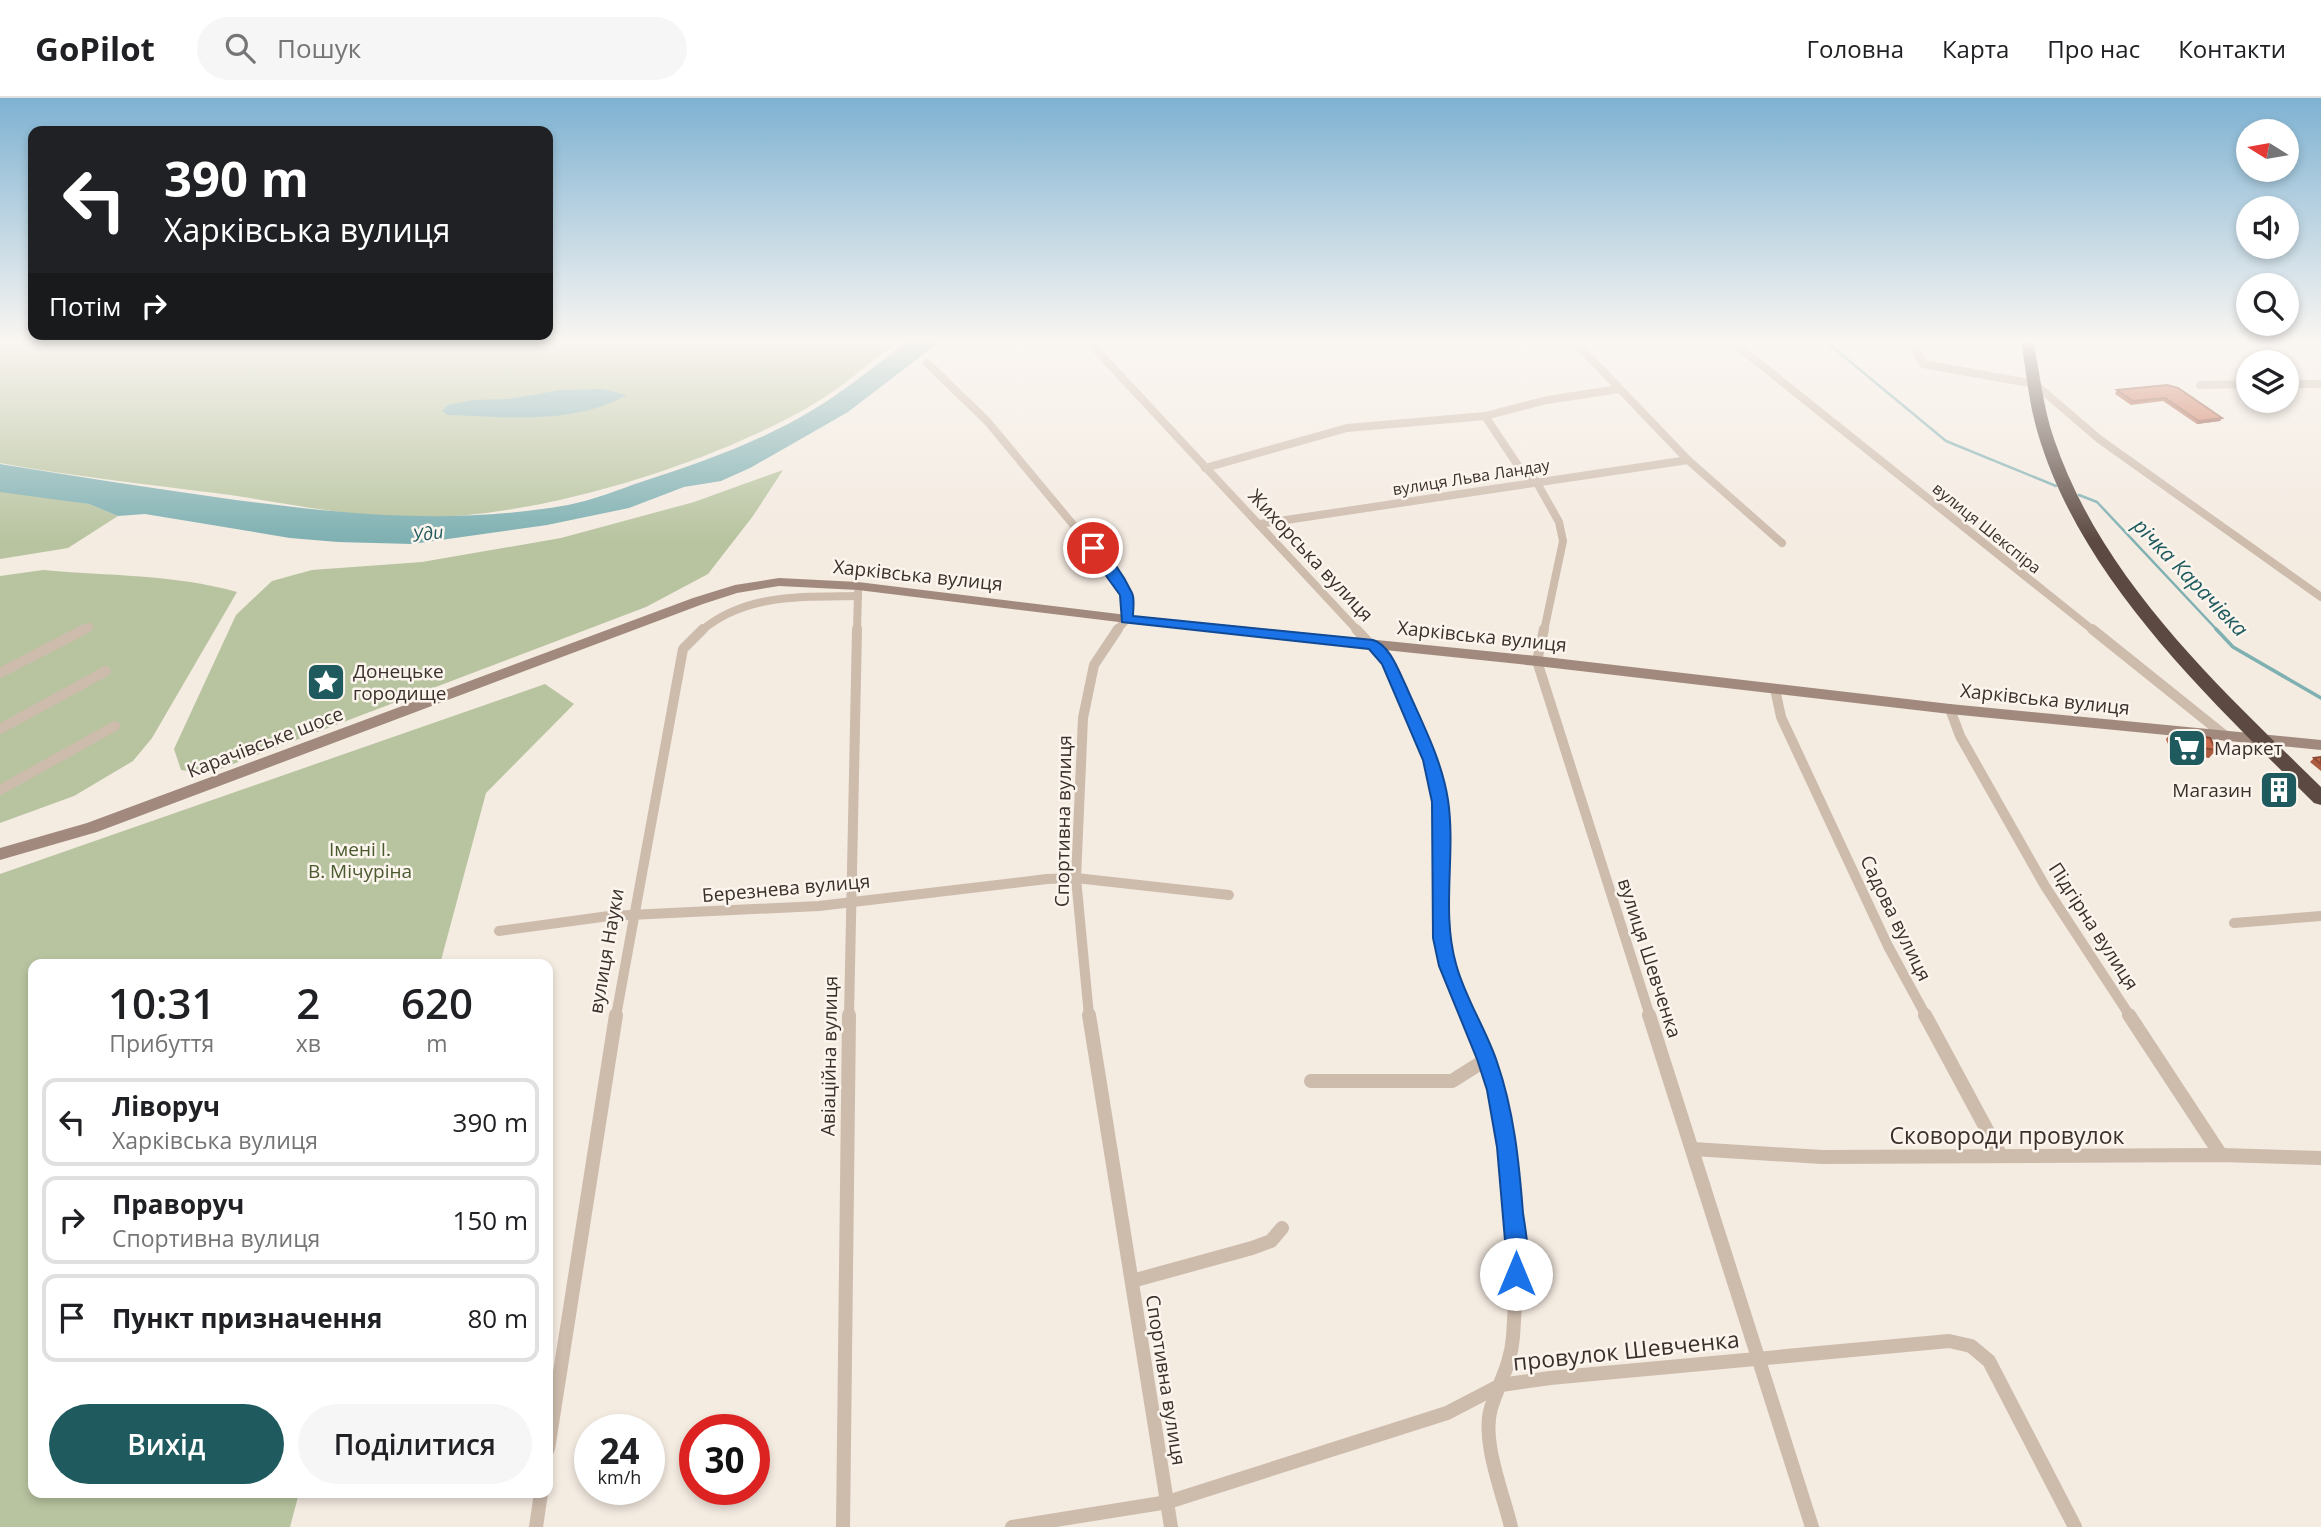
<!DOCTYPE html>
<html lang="uk">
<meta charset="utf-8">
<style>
body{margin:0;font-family:"Open Sans",sans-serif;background:#f6f6f6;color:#202124;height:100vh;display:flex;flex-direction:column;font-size:26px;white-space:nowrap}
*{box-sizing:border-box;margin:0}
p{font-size:23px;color:#757577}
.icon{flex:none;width:38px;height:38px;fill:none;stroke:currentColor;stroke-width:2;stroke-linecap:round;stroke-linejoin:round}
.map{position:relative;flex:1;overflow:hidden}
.sheet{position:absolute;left:28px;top:861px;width:525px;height:539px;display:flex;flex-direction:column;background:#fff;border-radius:14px;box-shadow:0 4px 10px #0003}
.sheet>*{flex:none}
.hud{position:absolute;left:28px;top:28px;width:525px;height:214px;border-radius:14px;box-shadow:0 4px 10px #0003;background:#202124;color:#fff;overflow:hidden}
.needle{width:46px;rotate:281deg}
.controls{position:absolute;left:2236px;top:21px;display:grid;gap:14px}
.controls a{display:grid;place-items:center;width:63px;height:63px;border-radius:50%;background:#fff;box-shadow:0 4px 10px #0003;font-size:35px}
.speed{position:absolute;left:574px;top:1316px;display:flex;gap:14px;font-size:35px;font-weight:700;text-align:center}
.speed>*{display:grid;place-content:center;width:91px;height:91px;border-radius:50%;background:#fff;box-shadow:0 4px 10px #0003;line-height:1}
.speed small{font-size:18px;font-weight:400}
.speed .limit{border:10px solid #d22;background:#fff;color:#111}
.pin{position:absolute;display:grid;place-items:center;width:60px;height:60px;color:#fff;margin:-30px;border:4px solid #fff;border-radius:50%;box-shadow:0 2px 7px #0007}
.me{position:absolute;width:77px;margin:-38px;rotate:0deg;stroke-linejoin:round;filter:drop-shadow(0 0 5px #0008)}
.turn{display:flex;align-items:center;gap:24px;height:147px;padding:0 21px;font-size:32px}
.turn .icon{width:91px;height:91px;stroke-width:2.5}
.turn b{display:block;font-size:49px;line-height:60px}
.then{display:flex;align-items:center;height:66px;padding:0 21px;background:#0003;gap:14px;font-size:26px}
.eta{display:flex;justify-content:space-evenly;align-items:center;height:119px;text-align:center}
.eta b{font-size:42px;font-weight:600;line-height:49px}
.action{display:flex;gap:14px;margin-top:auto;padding:14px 21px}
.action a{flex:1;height:80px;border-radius:42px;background:#1f5a5e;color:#fff;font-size:28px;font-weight:600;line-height:80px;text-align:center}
.action a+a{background:#f6f6f6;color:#202124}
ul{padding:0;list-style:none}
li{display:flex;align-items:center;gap:21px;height:88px;margin:0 14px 10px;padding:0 7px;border:4px solid #e0e0e0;border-radius:14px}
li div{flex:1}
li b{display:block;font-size:26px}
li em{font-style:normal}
header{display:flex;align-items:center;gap:42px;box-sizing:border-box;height:98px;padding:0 35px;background:#fff;border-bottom:2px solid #e0e0e0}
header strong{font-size:33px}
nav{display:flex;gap:38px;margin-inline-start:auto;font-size:24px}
.search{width:490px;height:63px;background:#f6f6f6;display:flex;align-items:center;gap:18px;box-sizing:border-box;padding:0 24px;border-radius:38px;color:#757577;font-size:26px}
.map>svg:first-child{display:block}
.green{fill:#b8c4a0}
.water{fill:#7fb0b2}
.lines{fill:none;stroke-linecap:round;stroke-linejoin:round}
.stream-far1{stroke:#7fb0b2;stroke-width:2.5}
.stream{stroke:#7fb0b2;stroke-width:3.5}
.street-far2{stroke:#cdbbac;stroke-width:8}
.street-far1{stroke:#cdbbac;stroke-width:10}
.street{stroke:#cdbbac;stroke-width:14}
.secondary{fill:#a18a7d;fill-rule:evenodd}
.highway{fill:#5c4a42;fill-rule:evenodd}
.wall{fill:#ac5a40}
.shaded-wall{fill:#8c4a34}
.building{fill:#c8694b;stroke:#8c4a34;stroke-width:2}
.route{fill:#1a73e8;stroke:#114b97;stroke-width:2}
.labels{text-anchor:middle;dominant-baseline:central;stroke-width:5;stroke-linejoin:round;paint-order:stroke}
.far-street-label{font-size:16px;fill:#3b302b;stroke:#fbf5ee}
.far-water-label{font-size:18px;font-style:italic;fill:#1f5a5e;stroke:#fbf5ee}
.street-label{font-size:19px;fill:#3b302b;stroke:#fbf5ee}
.poi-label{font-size:19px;fill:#3b302b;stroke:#fbf5ee;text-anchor:start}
.park-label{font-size:19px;fill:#4a5a2e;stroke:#fbf5ee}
.water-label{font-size:21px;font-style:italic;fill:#1f5a5e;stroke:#fbf5ee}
.near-street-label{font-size:23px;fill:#3b302b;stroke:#fbf5ee}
</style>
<header>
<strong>GoPilot</strong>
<div class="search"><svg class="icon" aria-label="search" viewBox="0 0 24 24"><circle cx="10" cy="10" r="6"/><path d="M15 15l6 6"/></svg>Пошук</div>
<nav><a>Головна</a><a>Карта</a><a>Про нас</a><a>Контакти</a></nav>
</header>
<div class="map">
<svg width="2321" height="1429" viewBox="0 0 2321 1429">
<rect width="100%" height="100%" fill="#f4ebe1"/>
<g class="green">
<path d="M0 242H905C883 252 865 270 845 285 818 305 789 321 758 335 657 382 511 424 399 419 337 417 277 403 215 395 143 386 72 378 0 365Z"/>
<path d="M783 372 753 418 708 476 646 509 207 676 181 672 174 651 236 517 272 483 312 472 422 464 561 440 694 404Z"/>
<path d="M0 391 89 406 118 418 68 450 0 461Z"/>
<path d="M43 472C108 478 173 476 237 494L152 640 133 663 74 698 0 725V478Z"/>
<path d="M545 586 574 606 486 695 440 866H33V1395H299L290 1429H0V776Z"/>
</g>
<g class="water">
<path d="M909 242H942L848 314 750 370 721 383 684 389 629 410 547 427 412 446 338 444 290 440 145 416 118 418 89 406 0 394V366C79 379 157 391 236 402 350 417 454 427 568 407 594 402 620 391 644 383 709 362 776 338 833 299 859 281 884 261 909 242Z"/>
<path d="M603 291 627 297C573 327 507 319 448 317L442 313 448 307 473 302 509 301 561 292Z"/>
</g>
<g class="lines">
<g class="stream-far1">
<path d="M1824 242 1946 343 2056 388"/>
<path d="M2079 397 2097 404 2218 533"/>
</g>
<path class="stream" d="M2216 531 2233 549 2321 600"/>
<g class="street-far2">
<path d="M1087 242 1358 533"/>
<path d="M1573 242 1688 362 1782 445"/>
<path d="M1730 242 2094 533"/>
<path d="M1911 242 1923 266 2035 286 2099 341 2321 499"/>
<path d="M2316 242H2321"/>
<path d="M927 265 987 323 1110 471 1127 497V521L1116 533"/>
<path d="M2287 286H2321"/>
<path d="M2200 287 2249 286"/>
<path d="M1485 318 1519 369 1536 383 1559 424 1563 443 1544 533"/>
<path d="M1205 370 1347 330 1485 318 1547 302 1619 291"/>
<path d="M1259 426 1688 362"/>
<path d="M82 533 89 529"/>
<path d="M701 533C746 495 803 499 858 498"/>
<path d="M857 533 858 494"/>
</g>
<g class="street-far1">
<path d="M1356 531 1388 565 1431 662 1440 703 1441 840 1447 868 1469 918"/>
<path d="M1544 531 1537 563 1650 918"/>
<path d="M2092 531 2228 640"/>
<path d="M0 575 85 531"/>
<path d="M1775 591 1781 619 1888 848 1926 918"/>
<path d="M1950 611 1960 638 2045 788 2130 918"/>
<path d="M0 631 106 573"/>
<path d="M0 692 115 628"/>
<path d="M2234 825 2321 818"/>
<path d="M499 833 609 818 819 808 1047 781 1076 780 1229 797"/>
<path d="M616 918 683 551 703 531"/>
<path d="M849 918 857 531"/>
<path d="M1089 918 1076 780 1083 620 1094 567 1118 531"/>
</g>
<g class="street">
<path d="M1089 917 1171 1429"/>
<path d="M1468 917C1478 941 1490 965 1497 991 1517 1066 1519 1162 1513 1239 1511 1266 1499 1285 1491 1310 1481 1343 1503 1395 1511 1429"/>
<path d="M1649 917 1812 1429"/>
<path d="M1925 917 2001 1058"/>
<path d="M2129 917 2221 1057"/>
<path d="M1311 983H1452L1487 961"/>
<path d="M1693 1051 1822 1059 2221 1057 2321 1060"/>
<path d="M1132 1183 1252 1150 1271 1143 1282 1130"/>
<path d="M548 1351 616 917"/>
<path d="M536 1429 541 1395"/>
<path d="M843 1429 849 917"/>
<path d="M1012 1429 1168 1404 1447 1315 1501 1287 1550 1280 1949 1243 1971 1248 1989 1263 2075 1429"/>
</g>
<path class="secondary" d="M779 480 858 484 1127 517 1537 558 1950 606 2321 642V652L1950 616 1537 568 1127 525 858 492 779 488 737 495 703 506 97 734 0 762V750L87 725 693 500 735 487Z"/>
<path class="highway" d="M2021 242H2033C2040 275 2043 309 2054 341 2102 482 2217 587 2321 689V707L2314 705C2209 600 2082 483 2038 336 2029 306 2026 273 2021 242Z"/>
</g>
<g class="wall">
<path d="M2167 287 2222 320 2220 323 2197 326 2163 303 2131 307 2115 296 2117 292Z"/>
<path d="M2172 634 2216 652 2209 660 2171 654 2166 641Z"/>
<path d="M2321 659V673L2310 664 2314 660Z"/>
</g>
<path class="shaded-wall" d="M2222 320 2220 323 2197 326 2199 323Z"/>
<g class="building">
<path d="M2167 287 2178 290 2222 320 2199 323 2165 300 2133 303 2117 292Z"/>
<path d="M2172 634 2210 640 2216 652 2177 646Z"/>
<path d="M2321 659V666L2314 660Z"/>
</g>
<linearGradient id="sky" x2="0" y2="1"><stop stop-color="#7eb2d2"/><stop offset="0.55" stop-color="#faf6f2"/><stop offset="1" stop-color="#faf6f2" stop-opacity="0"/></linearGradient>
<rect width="2321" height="442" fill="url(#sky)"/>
<path class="route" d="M1093 446C1108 452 1125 480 1132 495 1135 501 1133 510 1133 518L1373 542C1390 547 1399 574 1406 588 1422 625 1442 662 1448 702 1456 756 1441 813 1456 866 1465 900 1486 931 1497 964 1514 1013 1519 1064 1523 1115 1526 1136 1532 1163 1523 1183L1516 1186 1508 1183 1505 1176 1506 1154 1497 1049 1487 992 1477 961 1439 868 1433 840 1432 704 1423 662 1382 566 1369 551 1122 524 1120 497 1086 450Z"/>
<defs>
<g id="sight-square" transform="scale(2.0125)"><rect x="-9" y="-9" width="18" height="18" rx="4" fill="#1f5a5e" stroke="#fbf5ee"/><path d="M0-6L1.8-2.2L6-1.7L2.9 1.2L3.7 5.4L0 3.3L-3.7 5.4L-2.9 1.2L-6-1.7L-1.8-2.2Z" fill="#fff"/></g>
<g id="supermarket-square" transform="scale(2.0125)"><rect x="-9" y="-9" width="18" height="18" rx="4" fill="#1f5a5e" stroke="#fbf5ee"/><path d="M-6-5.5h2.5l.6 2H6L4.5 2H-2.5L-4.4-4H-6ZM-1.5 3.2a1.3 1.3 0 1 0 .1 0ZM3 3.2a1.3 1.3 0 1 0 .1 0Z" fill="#fff"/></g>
<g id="building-square" transform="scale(2.0125)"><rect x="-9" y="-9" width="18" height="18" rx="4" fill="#1f5a5e" stroke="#fbf5ee"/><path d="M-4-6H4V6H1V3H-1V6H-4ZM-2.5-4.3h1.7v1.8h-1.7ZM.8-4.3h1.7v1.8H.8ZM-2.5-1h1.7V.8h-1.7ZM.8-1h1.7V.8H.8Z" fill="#fff"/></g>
</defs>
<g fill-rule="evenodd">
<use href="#sight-square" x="326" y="584"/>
<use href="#supermarket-square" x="2187" y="650"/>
<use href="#building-square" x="2279" y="692"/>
</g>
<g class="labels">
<g class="far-street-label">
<text transform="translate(1471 379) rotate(-9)">вулиця Льва Ландау</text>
<text transform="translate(1987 430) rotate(39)">вулиця Шекспіра</text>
</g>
<g class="far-water-label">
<text transform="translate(428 435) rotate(-7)">Уди</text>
</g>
<g class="street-label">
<text transform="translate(1311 457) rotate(47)">Жихорська вулиця</text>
<text transform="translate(918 477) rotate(6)">Харківська вулиця</text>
<text transform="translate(1482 538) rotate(6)">Харківська вулиця</text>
<text transform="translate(2045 601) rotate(6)">Харківська вулиця</text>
<text transform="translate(265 644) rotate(-21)">Карачівське шосе</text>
<text transform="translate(1063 723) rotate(-89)">Спортивна вулиця</text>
<text transform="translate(786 790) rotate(-5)">Березнева вулиця</text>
<text transform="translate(1896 820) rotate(64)">Садова вулиця</text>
<text transform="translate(2094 828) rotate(57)">Підгірна вулиця</text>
<text transform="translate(606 853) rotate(-80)">вулиця Науки</text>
<text transform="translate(1650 860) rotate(72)">вулиця Шевченка</text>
<text transform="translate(829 958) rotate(-89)">Авіаційна вулиця</text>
<text transform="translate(1166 1282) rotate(81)">Спортивна вулиця</text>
</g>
<g class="poi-label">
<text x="353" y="573">Донецьке<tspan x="353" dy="22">городище</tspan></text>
<text x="2214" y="650">Маркет</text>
<text x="2252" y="692" text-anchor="end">Магазин</text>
</g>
<g class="park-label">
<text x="360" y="751">Імені І.<tspan x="360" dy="22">В. Мічуріна</tspan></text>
</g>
<g class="water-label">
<text transform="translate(2191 479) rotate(46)">річка Карачівка</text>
</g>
<g class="near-street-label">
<text x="2007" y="1037">Сковороди провулок</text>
<text transform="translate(1626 1252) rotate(-6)">провулок Шевченка</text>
</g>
</g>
</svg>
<div class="controls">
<a><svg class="needle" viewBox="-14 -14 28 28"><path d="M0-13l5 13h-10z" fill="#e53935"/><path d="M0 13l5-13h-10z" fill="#757577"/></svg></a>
<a><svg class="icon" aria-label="sound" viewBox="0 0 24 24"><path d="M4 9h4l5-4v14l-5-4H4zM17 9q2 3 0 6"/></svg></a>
<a><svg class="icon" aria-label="search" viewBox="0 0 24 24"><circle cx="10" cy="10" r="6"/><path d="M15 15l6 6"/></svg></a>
<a><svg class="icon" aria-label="layers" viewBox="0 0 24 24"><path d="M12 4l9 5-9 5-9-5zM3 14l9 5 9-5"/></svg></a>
</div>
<div class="speed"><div>24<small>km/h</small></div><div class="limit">30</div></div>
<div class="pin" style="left:1093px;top:450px;background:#d93025"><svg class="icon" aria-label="arrive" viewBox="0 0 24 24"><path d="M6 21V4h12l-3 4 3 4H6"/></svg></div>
<svg class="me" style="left:1516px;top:1176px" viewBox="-20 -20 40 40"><circle r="19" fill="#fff"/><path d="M0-13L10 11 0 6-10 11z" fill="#1a73e8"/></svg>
<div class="hud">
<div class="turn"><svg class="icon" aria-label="left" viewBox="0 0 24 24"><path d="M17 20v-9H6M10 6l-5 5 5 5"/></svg><div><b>390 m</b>Харківська вулиця</div></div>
<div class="then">Потім<svg class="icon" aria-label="right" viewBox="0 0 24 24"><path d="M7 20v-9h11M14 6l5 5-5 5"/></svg></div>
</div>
<section class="sheet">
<div class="eta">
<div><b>10:31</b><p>Прибуття</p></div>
<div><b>2</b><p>хв</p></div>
<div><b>620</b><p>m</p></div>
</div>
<ul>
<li><svg class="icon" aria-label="left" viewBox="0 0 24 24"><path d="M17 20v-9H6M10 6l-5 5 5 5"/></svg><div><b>Ліворуч</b><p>Харківська вулиця</p></div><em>390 m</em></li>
<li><svg class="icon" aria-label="right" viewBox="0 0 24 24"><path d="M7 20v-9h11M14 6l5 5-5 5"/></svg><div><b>Праворуч</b><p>Спортивна вулиця</p></div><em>150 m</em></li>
<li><svg class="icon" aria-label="arrive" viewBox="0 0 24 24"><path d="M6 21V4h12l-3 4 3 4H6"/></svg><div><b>Пункт призначення</b></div><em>80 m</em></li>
</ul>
<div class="action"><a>Вихід</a><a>Поділитися</a></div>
</section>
</div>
